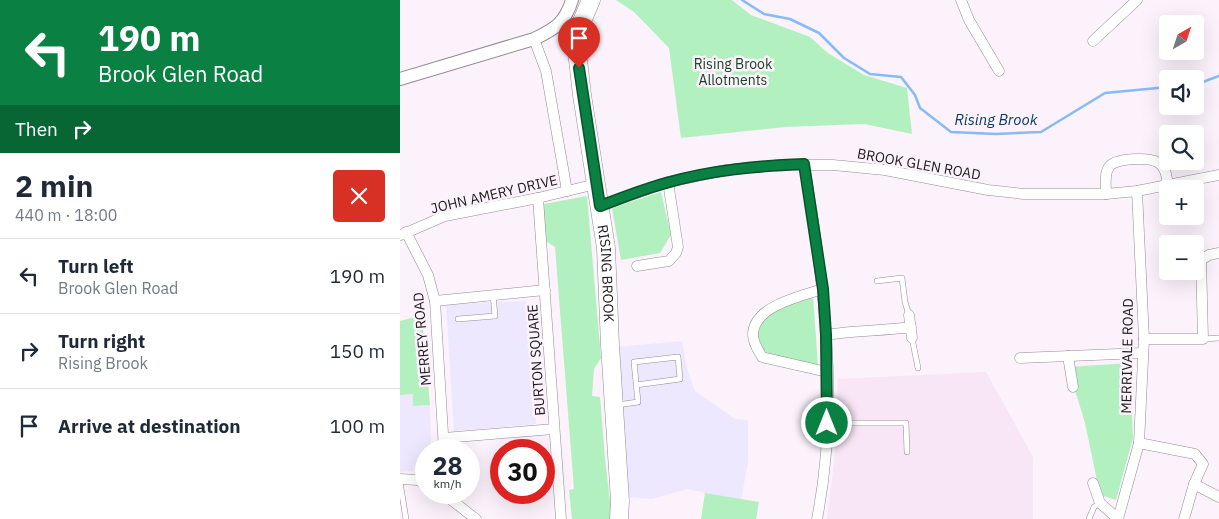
<!DOCTYPE html>
<meta charset="utf-8">
<style>
body{margin:0;font-family:"IBM Plex Sans",sans-serif;background:#f6f6f7;color:#1f2937;height:100vh;display:flex;flex-direction:column;font-size:19px;white-space:nowrap}
*{box-sizing:border-box;margin:0}
p{font-size:16px;color:#747a83}
.icon{flex:none;width:28px;height:28px;fill:none;stroke:currentColor;stroke-width:2;stroke-linecap:round;stroke-linejoin:round}
.map{position:relative;flex:1;overflow:hidden}
.drawer{display:flex;flex-direction:column;background:#fff;width:400px}
.drawer>*{flex:none}
.hud{background:#0b8043;color:#fff;overflow:hidden}
.needle{width:32px;rotate:39deg}
.buttons{position:absolute;left:759px;top:15px;display:grid;gap:10px}
.buttons a{display:grid;place-items:center;width:45px;height:45px;border-radius:5px;background:#fff;box-shadow:0 5px 20px #0002;font-size:25px}
.speed{position:absolute;left:15px;top:439px;display:flex;gap:10px;font-size:25px;font-weight:700;text-align:center}
.speed>*{display:grid;place-content:center;width:65px;height:65px;border-radius:50%;background:#fff;box-shadow:0 5px 20px #0002;line-height:1}
.speed small{font-size:12px;font-weight:400}
.speed .limit{border:8px solid #d22;background:#fff;color:#111}
.pin{position:absolute;display:grid;place-items:center;width:42px;height:42px;color:#fff;margin:-51px -21px;border-radius:50% 50% 50% 0;rotate:-45deg;box-shadow:0 0 5px #0007}
.pin .icon{rotate:45deg}
.me{position:absolute;width:55px;margin:-28px;rotate:0deg;stroke-linejoin:round;filter:drop-shadow(0 0 4px #0008)}
.turn{display:flex;align-items:center;gap:18px;height:105px;padding:0 15px;font-size:22px}
.turn .icon{width:65px;height:65px;stroke-width:2.5}
.turn b{display:block;font-size:35px;line-height:42px}
.then{display:flex;align-items:center;height:48px;padding:0 15px;background:#0003;gap:10px;font-size:19px}
.round{display:grid;place-items:center;flex:none;width:52px;height:52px;border-radius:5px;background:#f6f6f7}
.overview{display:flex;align-items:center;justify-content:space-between;height:85px;padding:0 15px}
h1{font-size:30px;font-weight:800;line-height:38px}
ul{padding:0;list-style:none}
li{display:flex;align-items:center;gap:15px;height:75px;padding:0 15px;border-top:1px solid #e0e1e3}
li div{flex:1}
li b{display:block;font-size:19px}
li em{font-style:normal}
main{display:flex;flex:1;min-height:0}
.map>svg:first-child{display:block}
.commercial{fill:#eee8fe}
.education{fill:#f8e5f6}
.green{fill:#b3f0c0}
.lines{fill:none;stroke-linecap:round;stroke-linejoin:round}
.stream{stroke:#86bbf7;stroke-width:2.5}
.service-casing{stroke:#948b94;stroke-width:6}
.minor-casing{stroke:#948b94;stroke-width:11}
.tertiary-casing{stroke:#948b94;stroke-width:14}
.trunk-casing{stroke:#948b94;stroke-width:19}
.service{stroke:#fff;stroke-width:5}
.minor{stroke:#fff;stroke-width:10}
.tertiary{stroke:#fff;stroke-width:12}
.trunk{stroke:#fff;stroke-width:18}
.route-casing{stroke:#07532c;stroke-width:12}
.route{stroke:#0b8043;stroke-width:9}
.labels{text-anchor:middle;dominant-baseline:central;stroke-width:5;stroke-linejoin:round;paint-order:stroke}
.park-label{font-size:14px;fill:#1c4126;stroke:#fbf2fc}
.street-label{font-size:14px;fill:#1e1b1e;stroke:#fbf2fc}
.water-label{font-size:15px;font-style:italic;fill:#083968;stroke:#fbf2fc}
</style>
<main>
<section class="drawer">
<div class="hud">
<div class="turn"><svg class="icon" aria-label="left" viewBox="0 0 24 24"><path d="M17 20v-9H6M10 6l-5 5 5 5"/></svg><div><b>190 m</b>Brook Glen Road</div></div>
<div class="then">Then<svg class="icon" aria-label="right" viewBox="0 0 24 24"><path d="M7 20v-9h11M14 6l5 5-5 5"/></svg></div>
</div>
<div class="overview"><div><h1>2 min</h1><p>440 m · 18:00</p></div><a class="round" style="background:#d93025;color:#fff"><svg class="icon" aria-label="close" viewBox="0 0 24 24"><path d="M6 6l12 12M18 6L6 18"/></svg></a></div>
<ul>
<li><svg class="icon" aria-label="left" viewBox="0 0 24 24"><path d="M17 20v-9H6M10 6l-5 5 5 5"/></svg><div><b>Turn left</b><p>Brook Glen Road</p></div><em>190 m</em></li>
<li><svg class="icon" aria-label="right" viewBox="0 0 24 24"><path d="M7 20v-9h11M14 6l5 5-5 5"/></svg><div><b>Turn right</b><p>Rising Brook</p></div><em>150 m</em></li>
<li><svg class="icon" aria-label="arrive" viewBox="0 0 24 24"><path d="M6 21V4h12l-3 4 3 4H6"/></svg><div><b>Arrive at destination</b></div><em>100 m</em></li>
</ul>
</section>
<div class="map">
<svg width="819" height="519" viewBox="0 0 819 519">
<rect width="100%" height="100%" fill="#fbf2fc"/>
<g class="commercial">
<path d="M126 301 136 424 54 431 46 304Z"/>
<path d="M282 341 287 369 295 391 335 419 348 420V462L341 500 287 489 252 499 229 497 224 460 216 347Z"/>
<path d="M13 394 14 406 30 405 31 448 30 450H26V459L18 467 12 471 0 472V395Z"/>
</g>
<path class="education" d="M586 372 633 457V519H427L436 445 438 379Z"/>
<g class="green">
<path d="M216 0H332L351 15 410 37 428 53 464 75 507 88 512 134 464 124 385 127 281 138 269 48 234 12Z"/>
<path d="M261 192 271 235 260 253 221 260 212 208Z"/>
<path d="M187 196 201 358 194 369 192 396 200 397 205 458 212 519H172L169 490 174 489 155 247 146 241 142 208 144 204Z"/>
<path d="M413 296 418 366C405 363 384 363 373 357 350 346 351 322 373 310 384 303 401 300 413 296Z"/>
<path d="M22 315 30 405 13 406V394L0 395V321Z"/>
<path d="M730 363 733 438 716 500 700 495 685 423 668 367Z"/>
<path d="M305 493 359 502 356 519H301Z"/>
</g>
<g class="lines">
<g class="stream">
<path d="M342 0 364 14 390 19 419 33 444 58 470 74 501 77 515 95 520 108 551 132 596 134 641 132 705 93 768 87"/>
<path d="M795 85 819 76"/>
</g>
<g class="service-casing">
<g id="service">
<path d="M477 281 502 278 505 302 509 315"/>
<path d="M58 319 95 316 93 295"/>
<path d="M512 338 518 368"/>
<path d="M803 339 819 338"/>
<path d="M217 405 238 402 234 362 278 357 280 379 236 385"/>
<path d="M428 423H506L507 452"/>
<path d="M0 482 6 519"/>
<path d="M689 519 694 507 700 503"/>
</g>
</g>
<g class="minor-casing">
<g id="minor">
<path d="M561 0 569 20 599 71"/>
<path d="M134 39 146 71 167 191"/>
<path d="M693 41 737 0"/>
<path d="M404 164C424 281 440 402 417 519"/>
<path d="M706 194C706 186 704 174 709 167 714 158 748 157 757 162 766 167 767 177 768 186"/>
<path d="M138 198 161 519"/>
<path d="M200 206 268 182 326 170 378 165H433L485 170 588 190 624 194H706L737 191 819 175"/>
<path d="M6 232 28 275 35 301 44 450"/>
<path d="M1 235 45 216 138 198 196 184"/>
<path d="M237 266 269 261 276 253 278 247 268 182"/>
<path d="M423 289C401 296 353 306 353 335 353 343 358 350 362 357L427 372"/>
<path d="M35 301 145 290"/>
<path d="M509 315 512 338"/>
<path d="M426 335C454 330 483 331 511 327"/>
<path d="M744 339H803L801 260 809 255 819 253"/>
<path d="M668 356 673 387"/>
<path d="M620 358 743 353"/>
<path d="M44 438 154 429"/>
<path d="M739 443 795 454 803 464 794 484 784 519"/>
<path d="M0 479 18 480 26 484"/>
<path d="M693 483 700 503 718 519"/>
<path d="M794 484 819 497"/>
<path d="M41 492 76 519"/>
<path d="M718 519 739 443 744 339 737 191"/>
</g>
</g>
<g class="tertiary-casing">
<path id="tertiary" d="M0 79 134 39C155 29 165 23 172 0"/>
</g>
<g class="trunk-casing">
<g id="trunk">
<path id="s1" d="M191 0 182 21 178 34 177 51 182 95 206 248 210 345 220 501 219 519"/>
</g>
</g>
<use href="#service" class="service"/>
<use href="#minor" class="minor"/>
<use href="#tertiary" class="tertiary"/>
<use href="#trunk" class="trunk"/>
</g>
<g class="lines">
<g class="route-casing">
<path id="route" d="M179 68 200 206C222 198 243 189 266 183 311 170 357 166 404 164L423 289 426 335 427 423"/>
</g>
<use href="#route" class="route"/>
</g>
<g class="labels">
<g class="park-label">
<text x="333" y="64">Rising Brook<tspan x="333" dy="16">Allotments</tspan></text>
</g>
<g class="street-label">
<text transform="translate(519 164) rotate(10)">BROOK GLEN ROAD</text>
<text transform="translate(94 194) rotate(-13)">JOHN AMERY DRIVE</text>
<text stroke="none"><textPath href="#s1" startOffset="278">RISING BROOK</textPath></text>
<text transform="translate(22 339) rotate(-95)">MERREY ROAD</text>
<text transform="translate(727 356) rotate(-89)">MERRIVALE ROAD</text>
<text transform="translate(136 360) rotate(-94)">BURTON SQUARE</text>
</g>
<g class="water-label">
<text x="596" y="119">Rising Brook</text>
</g>
</g>
</svg>
<div class="buttons">
<a><svg class="needle" viewBox="-14 -14 28 28"><path d="M0-13l5 13h-10z" fill="#e53935"/><path d="M0 13l5-13h-10z" fill="#747a83"/></svg></a>
<a><svg class="icon" aria-label="sound" viewBox="0 0 24 24"><path d="M4 9h4l5-4v14l-5-4H4zM17 9q2 3 0 6"/></svg></a>
<a><svg class="icon" aria-label="search" viewBox="0 0 24 24"><circle cx="10" cy="10" r="6"/><path d="M15 15l6 6"/></svg></a>
<a>+</a>
<a>−</a>
</div>
<div class="speed"><div>28<small>km/h</small></div><div class="limit">30</div></div>
<div class="pin" style="left:179px;top:68px;background:#d93025"><svg class="icon" aria-label="arrive" viewBox="0 0 24 24"><path d="M6 21V4h12l-3 4 3 4H6"/></svg></div>
<svg class="me" style="left:427px;top:423px" viewBox="-20 -20 40 40"><circle r="17" fill="#0b8043" stroke="#fff" stroke-width="3"/><path d="M0-11L8 9 0 5-8 9z" fill="#fff"/></svg>
</div>
</main>
